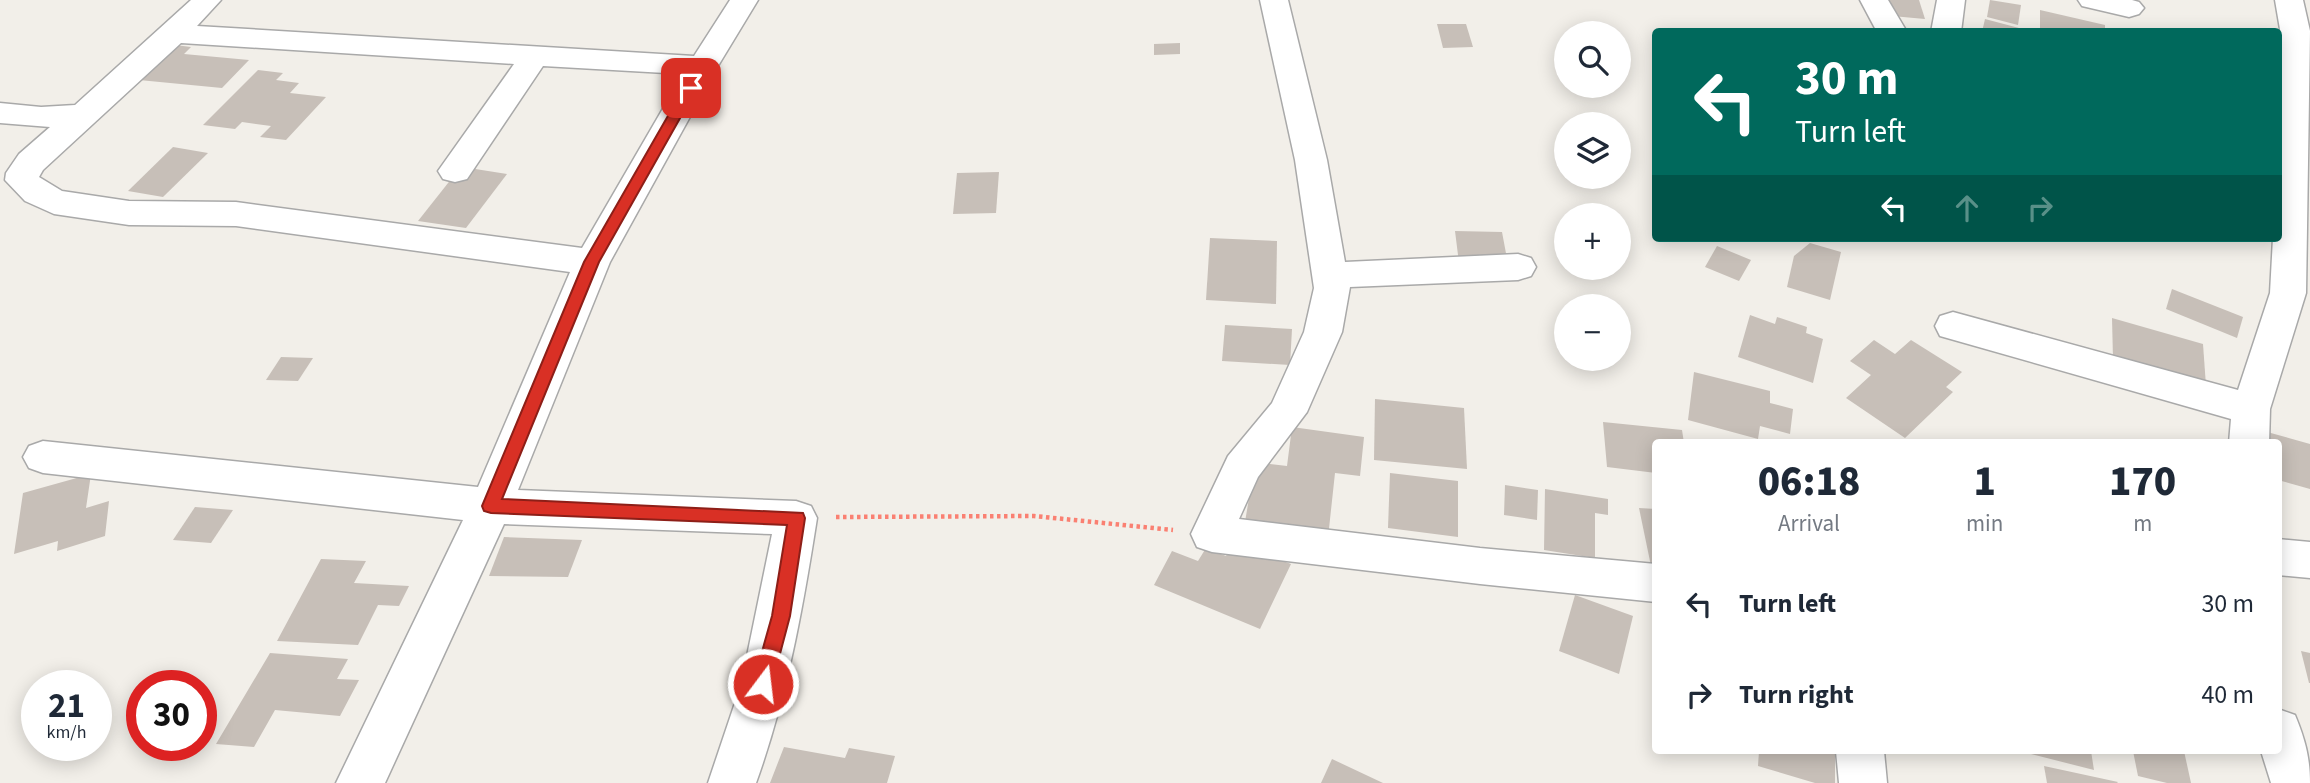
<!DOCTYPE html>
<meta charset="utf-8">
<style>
body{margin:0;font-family:"Source Sans 3",sans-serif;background:#f6f6f7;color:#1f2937;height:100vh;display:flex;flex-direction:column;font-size:26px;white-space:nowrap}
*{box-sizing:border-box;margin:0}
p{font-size:23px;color:#747a83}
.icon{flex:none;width:38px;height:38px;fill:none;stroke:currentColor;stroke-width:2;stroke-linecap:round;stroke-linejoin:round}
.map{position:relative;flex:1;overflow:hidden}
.details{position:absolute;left:1652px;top:439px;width:630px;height:315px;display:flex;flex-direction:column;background:#fff;border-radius:7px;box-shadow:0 4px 18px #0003}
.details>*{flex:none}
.banner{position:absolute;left:1652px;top:28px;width:630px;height:214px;border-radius:7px;box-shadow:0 4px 18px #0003;background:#00695c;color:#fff;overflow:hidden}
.controls{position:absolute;left:1554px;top:21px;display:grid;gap:14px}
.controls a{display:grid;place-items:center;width:77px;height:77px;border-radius:50%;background:#fff;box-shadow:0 4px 18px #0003;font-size:35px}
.speed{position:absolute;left:21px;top:670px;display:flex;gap:14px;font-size:35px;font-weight:700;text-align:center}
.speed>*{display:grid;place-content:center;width:91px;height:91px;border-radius:50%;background:#fff;box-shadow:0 4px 18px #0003;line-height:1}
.speed small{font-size:18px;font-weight:400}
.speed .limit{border:10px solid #d22;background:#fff;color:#111}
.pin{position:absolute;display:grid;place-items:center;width:60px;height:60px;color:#fff;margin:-30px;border-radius:14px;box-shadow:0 4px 10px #0006}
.me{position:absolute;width:77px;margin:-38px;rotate:15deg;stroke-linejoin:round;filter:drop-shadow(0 0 5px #0008)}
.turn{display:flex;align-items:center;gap:24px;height:147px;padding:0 28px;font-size:32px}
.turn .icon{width:91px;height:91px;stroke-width:2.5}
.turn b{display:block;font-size:49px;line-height:60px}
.lanes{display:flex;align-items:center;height:66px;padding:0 28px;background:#0003;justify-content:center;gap:35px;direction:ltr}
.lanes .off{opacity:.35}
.eta{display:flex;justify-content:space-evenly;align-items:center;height:119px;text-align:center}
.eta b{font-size:42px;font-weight:800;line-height:49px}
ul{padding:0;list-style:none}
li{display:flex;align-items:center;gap:21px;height:91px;padding:0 28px}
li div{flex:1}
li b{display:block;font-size:26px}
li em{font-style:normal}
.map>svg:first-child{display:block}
.building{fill:#c7bfb8}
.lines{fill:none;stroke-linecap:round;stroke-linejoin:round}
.minor-casing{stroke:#a9a9a9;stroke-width:3}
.path{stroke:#fa8072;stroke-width:4.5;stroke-dasharray:3.5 3.5;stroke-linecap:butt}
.minor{fill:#fff;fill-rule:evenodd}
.route{fill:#d93025;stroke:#8d1f18;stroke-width:2}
</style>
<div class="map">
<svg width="2310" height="783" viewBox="0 0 2310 783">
<rect width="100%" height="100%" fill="#f2efe9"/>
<g class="building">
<path d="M1887 0H1919L1925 19 1892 16Z"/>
<path d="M1990 0 2021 5 2018 25 1987 17Z"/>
<path d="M2040 10 2105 25V32H2053L2040 29Z"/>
<path d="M1985 19 2019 28 2018 32H1982Z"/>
<path d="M1437 24H1466L1473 47 1443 48Z"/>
<path d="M1180 43V54L1154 55V44Z"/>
<path d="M175 45 191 47 184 54 249 60 222 88 139 80Z"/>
<path d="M258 70 283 73 276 80 299 83 290 93 326 97 286 140 260 137 271 126 242 122 235 129 203 125Z"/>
<path d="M173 147 208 153 163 197 128 191Z"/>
<path d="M469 168 507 174 466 228 418 221 452 178Z"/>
<path d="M999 172 996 213 953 214 957 173Z"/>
<path d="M1455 231 1502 232 1508 264 1459 263Z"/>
<path d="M1210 238 1277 241 1276 304 1206 300Z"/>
<path d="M1810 243 1841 252 1830 300 1787 287 1794 256Z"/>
<path d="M1717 246 1751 260 1739 281 1705 267Z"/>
<path d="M2172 289 2243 317 2237 338 2166 309Z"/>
<path d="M1750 315 1775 324 1777 317 1807 327 1806 333 1823 339 1813 383 1738 357Z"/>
<path d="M2112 318 2203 344 2206 386 2113 359Z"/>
<path d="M1225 325 1292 329 1290 365 1222 361Z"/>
<path d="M1874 340 1895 354 1911 340 1962 372 1946 387 1953 392 1905 438 1846 398 1871 375 1850 361Z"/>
<path d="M281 357 313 358 298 381 266 380Z"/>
<path d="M1694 372 1770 391V403L1793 409 1790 434 1760 426 1758 439 1688 420Z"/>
<path d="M1375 399 1464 408 1467 469 1374 460Z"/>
<path d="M1603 422 1682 430 1684 443H1656V473L1607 467Z"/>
<path d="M1292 427 1364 437 1360 476 1335 473 1327 547 1243 534 1255 462 1287 466Z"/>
<path d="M2260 430 2310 444V489L2278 480V443H2262Z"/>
<path d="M1390 473 1458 481V537L1388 528Z"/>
<path d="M91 474 86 508 109 501 105 536 57 551 58 541 14 554 23 493Z"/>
<path d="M1505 485 1538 490 1537 520 1504 515Z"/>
<path d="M1545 489 1608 499V515L1595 513V558L1544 550Z"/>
<path d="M195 507 233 510 211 543 173 540Z"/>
<path d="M1639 508 1656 509V567L1651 566Z"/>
<path d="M504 537 582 540 568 577 489 576Z"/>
<path d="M1234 542 1291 564 1260 629 1154 585 1172 551 1198 561 1206 548 1226 556Z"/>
<path d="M321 559 366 561 354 583 409 586 399 606 378 605 358 645 277 641Z"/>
<path d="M1575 595 1633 616 1619 674 1559 651Z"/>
<path d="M2301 651 2310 653V683H2309Z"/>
<path d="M270 653 348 659 337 679 359 680 340 716 275 710 254 747 216 744Z"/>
<path d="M784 747 845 758 849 748 895 756 887 783H770Z"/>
<path d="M1759 751H1835V783H1815L1758 766Z"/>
<path d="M2023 751H2091L2094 770 2023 752Z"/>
<path d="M2133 751H2184L2191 783H2167L2138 776Z"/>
<path d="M1332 759 1383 783H1321Z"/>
<path d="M2044 766 2118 782 2117 783H2047Z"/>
</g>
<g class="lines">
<g class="minor-casing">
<g id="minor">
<path d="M191 0H221L197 26 694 56 730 0H758L718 66 610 262 518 490 796 501 811 506 817 518C803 608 787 697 756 783H708L741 685 772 534 504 524 385 783H336L463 520 43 473 29 468 23 457 29 446 43 441 478 487 570 272 236 226 129 225 54 214 25 201 5 180 6 173 19 154 50 127 0 123V103L41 107 75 105ZM181 43 514 64 438 171 443 179 455 182 467 179 543 66 683 74 582 248 236 202 129 201 62 191 39 177 43 170Z"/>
<path d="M1260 0H1288L1327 160 1345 262 1518 254 1531 258 1536 267 1531 276 1518 280 1350 287 1342 332 1307 412 1258 477 1239 519 1480 548 1656 564V602L1480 584 1212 552 1197 547 1191 534 1228 456 1272 403 1304 332 1314 288 1295 160Z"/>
<path d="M1860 0H1888L1907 32H1877Z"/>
<path d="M1937 0H1965L1961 32H1931Z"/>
<path d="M2078 0H2132L2139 2 2144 8 2139 14 2129 17 2082 6Z"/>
<path d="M2275 0H2303L2310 31 2306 293 2270 409 2269 443H2229L2231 419 1940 336 1935 326 1940 316 1953 312 2238 390 2270 293 2273 238H2278V114L2282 41Z"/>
<path d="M2278 539 2310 542V578L2278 575Z"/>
<path d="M2278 709 2295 715C2305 739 2310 758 2310 783H2271L2261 751H2278Z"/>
<path d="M1836 751H1884L1887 783H1839Z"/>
</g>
</g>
<path class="path" d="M836 517 1034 516 1173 530"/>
<use href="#minor" class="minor"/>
</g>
<path class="route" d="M691 84 697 88 599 262 502 499 803 513 805 518 790 616 772 684 769 690 763 693 756 690 753 684 772 616 787 525 491 513 484 511 482 506 584 262 684 88Z"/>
</svg>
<div class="controls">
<a><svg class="icon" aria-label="search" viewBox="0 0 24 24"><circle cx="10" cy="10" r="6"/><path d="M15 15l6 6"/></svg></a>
<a><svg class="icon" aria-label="layers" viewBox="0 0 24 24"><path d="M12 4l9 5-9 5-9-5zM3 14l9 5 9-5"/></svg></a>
<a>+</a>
<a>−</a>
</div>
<div class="speed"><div>21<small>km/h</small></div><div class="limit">30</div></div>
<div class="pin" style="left:691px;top:88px;background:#d93025"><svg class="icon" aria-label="arrive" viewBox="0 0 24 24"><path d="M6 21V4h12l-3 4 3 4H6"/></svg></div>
<svg class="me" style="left:763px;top:684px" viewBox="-20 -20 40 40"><circle r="17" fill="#d93025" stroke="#fff" stroke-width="3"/><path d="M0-11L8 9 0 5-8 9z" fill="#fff"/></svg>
<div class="banner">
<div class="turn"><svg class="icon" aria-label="left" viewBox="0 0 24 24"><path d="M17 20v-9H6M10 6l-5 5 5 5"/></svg><div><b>30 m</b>Turn left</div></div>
<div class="lanes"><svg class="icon" aria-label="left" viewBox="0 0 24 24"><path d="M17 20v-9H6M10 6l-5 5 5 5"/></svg><svg class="icon off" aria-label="ahead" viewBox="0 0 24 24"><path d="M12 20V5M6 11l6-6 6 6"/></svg><svg class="icon off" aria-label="right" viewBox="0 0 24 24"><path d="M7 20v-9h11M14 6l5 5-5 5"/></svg></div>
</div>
<section class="details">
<div class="eta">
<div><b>06:18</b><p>Arrival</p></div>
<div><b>1</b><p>min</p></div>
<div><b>170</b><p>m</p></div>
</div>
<ul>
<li><svg class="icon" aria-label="left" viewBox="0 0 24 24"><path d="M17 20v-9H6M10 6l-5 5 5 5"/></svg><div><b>Turn left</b></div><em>30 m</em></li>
<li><svg class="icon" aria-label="right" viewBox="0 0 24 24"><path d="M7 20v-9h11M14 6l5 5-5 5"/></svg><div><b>Turn right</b></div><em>40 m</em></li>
</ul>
</section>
</div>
